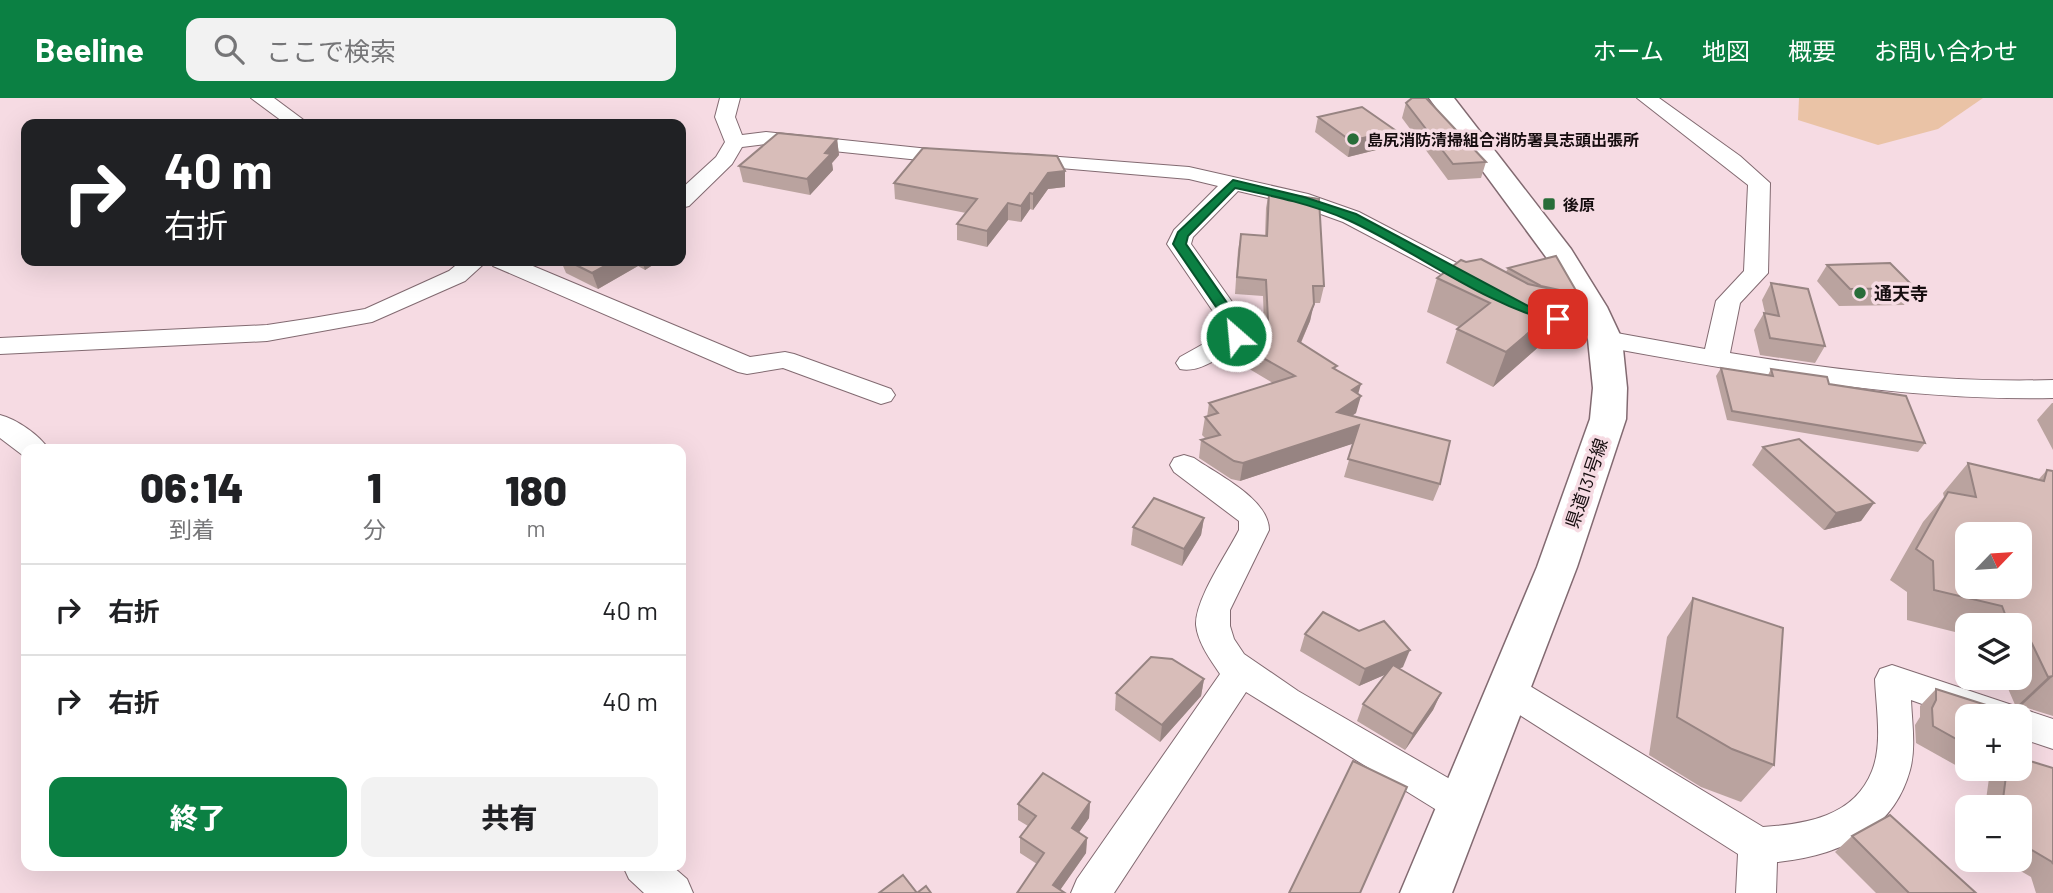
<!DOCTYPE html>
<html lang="ja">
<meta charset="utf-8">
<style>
body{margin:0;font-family:Barlow,"Noto Sans JP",sans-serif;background:#f2f2f2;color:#202124;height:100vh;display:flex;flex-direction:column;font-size:26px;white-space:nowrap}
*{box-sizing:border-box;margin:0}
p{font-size:23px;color:#757577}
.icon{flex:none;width:38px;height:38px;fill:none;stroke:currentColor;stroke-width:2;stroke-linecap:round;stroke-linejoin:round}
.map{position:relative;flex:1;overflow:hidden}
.sheet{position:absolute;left:21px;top:346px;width:665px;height:427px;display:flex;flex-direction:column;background:#fff;border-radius:14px;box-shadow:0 7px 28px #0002}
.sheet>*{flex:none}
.hud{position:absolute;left:21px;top:21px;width:665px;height:147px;border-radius:14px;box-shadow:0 7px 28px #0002;background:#202124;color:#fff;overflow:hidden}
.needle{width:46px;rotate:65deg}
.fabs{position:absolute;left:1955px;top:424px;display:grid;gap:14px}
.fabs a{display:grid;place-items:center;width:77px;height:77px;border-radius:14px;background:#fff;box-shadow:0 7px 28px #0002;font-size:35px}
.pin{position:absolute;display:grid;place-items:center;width:60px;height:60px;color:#fff;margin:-30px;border-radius:14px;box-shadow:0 4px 10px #0006}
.me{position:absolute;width:77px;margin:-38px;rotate:333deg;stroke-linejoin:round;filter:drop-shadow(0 0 5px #0008)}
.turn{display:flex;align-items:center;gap:24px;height:147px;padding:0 28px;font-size:32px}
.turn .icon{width:91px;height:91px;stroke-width:2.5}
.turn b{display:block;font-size:49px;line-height:60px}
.eta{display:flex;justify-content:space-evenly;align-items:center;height:119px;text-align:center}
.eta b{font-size:42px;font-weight:800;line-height:49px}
.primary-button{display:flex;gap:14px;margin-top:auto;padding:14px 28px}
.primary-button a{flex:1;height:80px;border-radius:14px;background:#0b8043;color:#fff;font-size:28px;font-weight:800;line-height:80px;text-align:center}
.primary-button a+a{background:#f2f2f2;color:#202124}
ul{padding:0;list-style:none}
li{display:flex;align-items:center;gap:21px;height:91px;padding:0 28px;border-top:2px solid #e0e0e0}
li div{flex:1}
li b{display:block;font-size:26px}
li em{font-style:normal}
header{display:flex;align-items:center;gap:42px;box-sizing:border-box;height:98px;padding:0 35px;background:#0b8043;color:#fff}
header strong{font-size:33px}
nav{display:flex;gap:38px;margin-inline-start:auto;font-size:24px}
.search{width:490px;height:63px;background:#f2f2f2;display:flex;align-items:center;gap:18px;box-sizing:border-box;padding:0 24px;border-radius:14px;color:#757577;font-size:26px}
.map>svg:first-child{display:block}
.green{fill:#eac3a6}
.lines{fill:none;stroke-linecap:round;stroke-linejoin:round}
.street-casing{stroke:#826a71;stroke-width:2}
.secondary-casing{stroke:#826a71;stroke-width:3}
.street{fill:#fff;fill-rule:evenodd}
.secondary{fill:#fff;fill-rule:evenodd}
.wall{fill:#baa39f}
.shaded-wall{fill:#978482}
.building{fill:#d8bdb9;stroke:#978482;stroke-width:2;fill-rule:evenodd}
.route{fill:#0b8043;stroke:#07532c;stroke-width:2}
.poi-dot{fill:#286d39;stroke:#f6dbe3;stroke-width:2.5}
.labels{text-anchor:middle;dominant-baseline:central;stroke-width:7;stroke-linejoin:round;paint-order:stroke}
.far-poi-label{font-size:16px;font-weight:bold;fill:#160d0f;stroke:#f6dbe3;text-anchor:start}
.poi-label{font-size:18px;font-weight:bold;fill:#160d0f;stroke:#f6dbe3;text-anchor:start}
.street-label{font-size:18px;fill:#160d0f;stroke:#f6dbe3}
</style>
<header>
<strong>Beeline</strong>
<div class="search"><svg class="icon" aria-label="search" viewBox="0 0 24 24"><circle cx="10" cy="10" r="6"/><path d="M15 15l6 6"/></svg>ここで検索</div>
<nav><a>ホーム</a><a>地図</a><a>概要</a><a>お問い合わせ</a></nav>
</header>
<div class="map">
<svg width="2053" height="795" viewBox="0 0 2053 795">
<rect width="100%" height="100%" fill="#f6dbe3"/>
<path class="green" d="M1799 0H1983L1938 31 1878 47 1798 22Z"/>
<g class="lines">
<g class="street-casing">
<g id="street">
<path d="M251 0H274L309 26H286Z"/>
<path d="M720 0H740L735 19 742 37 766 34 958 54 965 56 968 60 965 64 958 66 766 46 742 49 732 66 689 108 681 110V91L716 59 725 44 715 19Z"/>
<path d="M1637 0H1659L1740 58 1770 85 1768 175 1740 205 1730 255C1838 273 1944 285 2053 282V300C1901 303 1754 276 1605 249L1596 247 1592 241 1595 236 1515 216 1512 211 1515 206 1524 204 1610 225 1614 230 1611 234 1705 251 1716 203 1744 173 1748 87Z"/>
<path d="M1021 56 1189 69 1308 96 1359 114 1495 185 1498 190 1495 195 1486 197 1477 195 1343 124 1293 106 1238 93 1193 139 1191 146 1247 225 1249 238 1245 243C1226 254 1202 276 1180 271L1176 265 1180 259 1223 235 1221 225 1167 146 1174 132 1218 88 1189 81 1014 66 1011 62 1014 58Z"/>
<path d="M461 163H487L465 183 372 224 267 243 0 256V240L267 227 313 220 365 211 449 173Z"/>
<path d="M489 163H521L750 259 785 254 794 256 891 291 895 297 891 303 881 306 783 270 747 276 738 274 493 168Z"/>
<path d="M0 317C16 321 40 337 49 352H26L25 359 0 340Z"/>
<path d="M1184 357 1194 360C1218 377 1269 401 1269 432L1230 512V528L1234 541 1244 556 1298 593 1474 695 1480 707 1474 719 1461 724 1448 719 1246 594 1114 795H1071L1077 781 1220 576C1210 561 1198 545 1196 527 1195 501 1227 456 1239 432V423L1174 374 1170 367 1174 360Z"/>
<path d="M1892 567 2012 607 2014 612 2020 610 2053 621V651L2020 640V618H1967V622L1911 602C1912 625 1916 650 1910 672 1893 735 1836 758 1777 764L1776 795H1736L1738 756 1496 602 1491 592 1496 582 1508 578 1520 582 1763 729C1805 726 1854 719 1872 673 1883 646 1876 609 1875 581L1880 571Z"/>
<path d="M623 768H672L687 781 693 795H644L629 781Z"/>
</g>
</g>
<g class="secondary-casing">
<path id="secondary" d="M1429 0H1454L1571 151 1607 209 1622 241 1627 290 1626 321 1577 469 1452 795H1400L1537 469 1590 321 1593 290 1588 241 1575 209 1546 159Z"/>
</g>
<use href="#street" class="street"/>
<use href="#secondary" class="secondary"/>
</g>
<g class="wall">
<path d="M1406 5 1486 64 1481 80 1448 82 1402 20Z"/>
<path d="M1318 19 1395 32 1392 48 1348 59 1315 34Z"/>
<path d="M837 41 839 57 832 65 833 72 810 97 743 84 739 68Z"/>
<path d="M1065 73V89L1048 91 1033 112 1030 111 1021 124 1008 122 987 149 957 142V126L966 115 895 101 894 85Z"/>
<path d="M1269 94 1324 188 1320 205H1313L1310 223 1301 245 1336 271 1358 296 1356 315 1352 318 1440 386 1433 403 1344 379 1354 345 1240 383 1231 381 1199 360 1201 342 1206 341 1202 337 1205 319H1207L1209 305 1273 285 1246 269 1249 257 1244 255 1247 237 1264 225 1263 198 1235 196 1238 152 1241 136 1265 138 1266 110Z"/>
<path d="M561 163H659L645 172 638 168 598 191 566 175Z"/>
<path d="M1827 167 1915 190 1904 207 1839 208 1817 183Z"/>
<path d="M1508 170 1578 196 1571 213 1567 212 1560 230 1493 289 1446 265 1457 231 1459 229 1427 214 1437 180 1506 174Z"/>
<path d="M1771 185 1825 248 1815 265 1760 257 1754 232 1764 215H1765L1762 202Z"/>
<path d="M1721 270 1768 277 1771 271 1829 286 1925 345 1918 354 1727 322 1716 278Z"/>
<path d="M2052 305H2053V352L2037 322Z"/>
<path d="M1763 349 1874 405 1861 423 1824 432 1752 367Z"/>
<path d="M1968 365 2038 382 2047 372 2053 373V618L2021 608 2016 609 2003 579H2020V527H1967V537L1907 522V494L1890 482 1923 424 1944 399 1943 395Z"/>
<path d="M1204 420 1201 437 1182 468 1131 447 1133 429Z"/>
<path d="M1693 500 1774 667 1741 704 1701 689 1649 657 1667 539Z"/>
<path d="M1305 536 1403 569 1399 571 1441 595 1433 612 1405 652 1357 623 1363 606 1386 576 1359 588 1300 553Z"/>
<path d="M1204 581 1201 598 1160 644 1115 612 1116 595Z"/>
<path d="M1936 591 1967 618V670H1983L1975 678 1916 645 1915 627 1920 619V608Z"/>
<path d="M1993 670H2053V795H2036L2031 779 2000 761H2020V709H1985L1990 673Z"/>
<path d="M1090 704 1089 720 1079 734 1087 740 1086 755 1060 792 1017 795 1037 766 1020 755V739L1028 728 1018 722V706Z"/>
<path d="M1852 738 1976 795H1876L1835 754Z"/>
</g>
<g class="shaded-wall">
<path d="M1395 32 1392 48 1348 59 1351 43Z"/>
<path d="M837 41 839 57 832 65 833 72 810 97 807 81 825 55Z"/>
<path d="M1065 73V89L1048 91 1033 112V96L1048 75Z"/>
<path d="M1030 95V111L1021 124V108Z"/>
<path d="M1008 105V122L987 149V133Z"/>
<path d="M614 163H637L638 168 598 191 592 175Z"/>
<path d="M642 163H659L645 172Z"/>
<path d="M1574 196 1560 230 1493 289 1506 254Z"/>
<path d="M1314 206 1310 223 1294 260 1298 243Z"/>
<path d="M1361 286 1357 300 1361 298 1356 315 1332 331 1337 314 1352 292Z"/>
<path d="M1359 327 1355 345 1240 383 1243 365Z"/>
<path d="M1874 405 1861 423 1824 432 1836 415Z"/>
<path d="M1204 420 1201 437 1182 468 1184 451Z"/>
<path d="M1410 552 1403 569 1359 588 1365 571Z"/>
<path d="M2053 578 2021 608 2016 609 2048 579Z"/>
<path d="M1204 581 1201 598 1160 644 1162 627Z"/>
<path d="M1441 595 1433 612 1405 652 1413 636Z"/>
<path d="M1090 704 1089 720 1071 746 1072 730Z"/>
<path d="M1087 740 1086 755 1058 795 1053 787Z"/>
</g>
<g class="building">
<path d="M1412 0H1426L1486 64 1453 66 1406 5Z"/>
<path d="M1362 9 1395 32 1351 43 1318 19Z"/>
<path d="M778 35 837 41 825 55 831 56 807 81 739 68Z"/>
<path d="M923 50 1057 58 1065 73 1048 75 1033 96 1030 95 1021 108 1008 105 987 133 957 126 977 101 894 85Z"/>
<path d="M1269 94 1319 101 1324 188H1313L1314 206 1298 243 1337 268 1333 270 1361 286 1352 292 1361 298 1337 314 1450 343 1440 386 1348 361 1359 327 1243 365 1234 363 1201 342 1220 337 1205 319 1218 315 1209 305 1295 278 1249 252 1260 245 1247 237 1268 222 1266 182 1237 179 1241 136 1267 138Z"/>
<path d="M1556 158 1578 196 1541 188 1508 170Z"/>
<path d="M1481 161 1528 186 1574 196 1506 254 1457 231 1490 205 1437 180 1461 162 1466 164Z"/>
<path d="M568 163H614L592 175Z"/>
<path d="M1890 165 1915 190 1850 191 1827 167Z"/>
<path d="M1771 185 1808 191 1825 248 1770 240 1764 215 1779 218Z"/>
<path d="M1721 270 1773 278 1771 271 1827 279 1829 286 1906 298 1925 345 1732 313Z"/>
<path d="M1799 341 1874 405 1836 415 1763 349Z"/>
<path d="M1968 365 2044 383 2047 372 2053 373V578L2048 579 2024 529 2008 524 2002 508 1934 492 1933 463 1916 451 1948 394 1976 399ZM1967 436H2020V488H1967Z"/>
<path d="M1154 400 1204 420 1184 451 1133 429Z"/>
<path d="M1693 500 1783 530 1774 667 1732 651 1677 619Z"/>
<path d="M1323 514 1359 533 1384 523 1410 552 1365 571 1305 536Z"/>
<path d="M1151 559 1172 561 1204 581 1162 627 1116 595Z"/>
<path d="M1393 567 1441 595 1413 636 1363 606Z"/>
<path d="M1936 591 1986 607 2007 618H1967V647L1933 628 1932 610 1936 602Z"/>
<path d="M2020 660 2053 670V766L2052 764 2020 745V709H2002L2007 670H2020Z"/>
<path d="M1353 663 1407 689 1360 795H1289Z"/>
<path d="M1043 675 1090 704 1072 730 1087 740 1053 787 1065 795H1017L1044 755 1020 739 1036 718 1018 706Z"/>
<path d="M1890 717 1976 795H1909L1852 738Z"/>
<path d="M903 777 917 795H879Z"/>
<path d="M926 788 931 795H917Z"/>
</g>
<path class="route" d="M1233 82 1304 99 1356 116 1530 209 1564 221 1558 225C1482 206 1418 154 1348 122 1312 106 1273 98 1235 90L1188 138 1186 146 1241 225 1243 238 1241 241H1231L1227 225 1173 146 1178 134Z"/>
<g class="poi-dot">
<circle cx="1353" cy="41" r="7"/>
<rect x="1542" y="99" width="14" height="14" rx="3.5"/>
<circle cx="1860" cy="195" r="7"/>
</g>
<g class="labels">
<g class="far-poi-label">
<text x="1367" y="41">島尻消防清掃組合消防署具志頭出張所</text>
<text x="1563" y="106">後原</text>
</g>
<g class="poi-label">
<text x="1874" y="195">通天寺</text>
</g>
<g class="street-label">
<text transform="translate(1586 385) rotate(-71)">県道131号線</text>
</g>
</g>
</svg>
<div class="fabs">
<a><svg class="needle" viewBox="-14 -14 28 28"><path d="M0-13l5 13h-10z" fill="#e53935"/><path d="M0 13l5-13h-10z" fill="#757577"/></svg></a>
<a><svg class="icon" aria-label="layers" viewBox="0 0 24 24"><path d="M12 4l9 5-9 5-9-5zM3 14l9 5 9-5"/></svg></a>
<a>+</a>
<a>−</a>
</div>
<div class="pin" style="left:1558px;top:221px;background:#d93025"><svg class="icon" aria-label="arrive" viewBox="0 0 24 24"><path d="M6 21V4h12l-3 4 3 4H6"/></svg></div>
<svg class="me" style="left:1236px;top:238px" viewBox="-20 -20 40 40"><circle r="17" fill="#0b8043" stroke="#fff" stroke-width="3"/><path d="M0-11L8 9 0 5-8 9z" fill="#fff"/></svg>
<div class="hud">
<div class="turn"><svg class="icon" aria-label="right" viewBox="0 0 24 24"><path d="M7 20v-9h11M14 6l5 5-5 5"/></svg><div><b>40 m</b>右折</div></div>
</div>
<section class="sheet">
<div class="eta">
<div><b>06:14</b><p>到着</p></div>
<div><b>1</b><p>分</p></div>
<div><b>180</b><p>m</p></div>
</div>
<ul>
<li><svg class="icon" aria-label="right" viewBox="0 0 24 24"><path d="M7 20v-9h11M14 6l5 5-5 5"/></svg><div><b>右折</b></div><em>40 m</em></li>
<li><svg class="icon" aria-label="right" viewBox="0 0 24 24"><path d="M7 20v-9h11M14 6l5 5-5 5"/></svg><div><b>右折</b></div><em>40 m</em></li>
</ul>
<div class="primary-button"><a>終了</a><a>共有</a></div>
</section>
</div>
